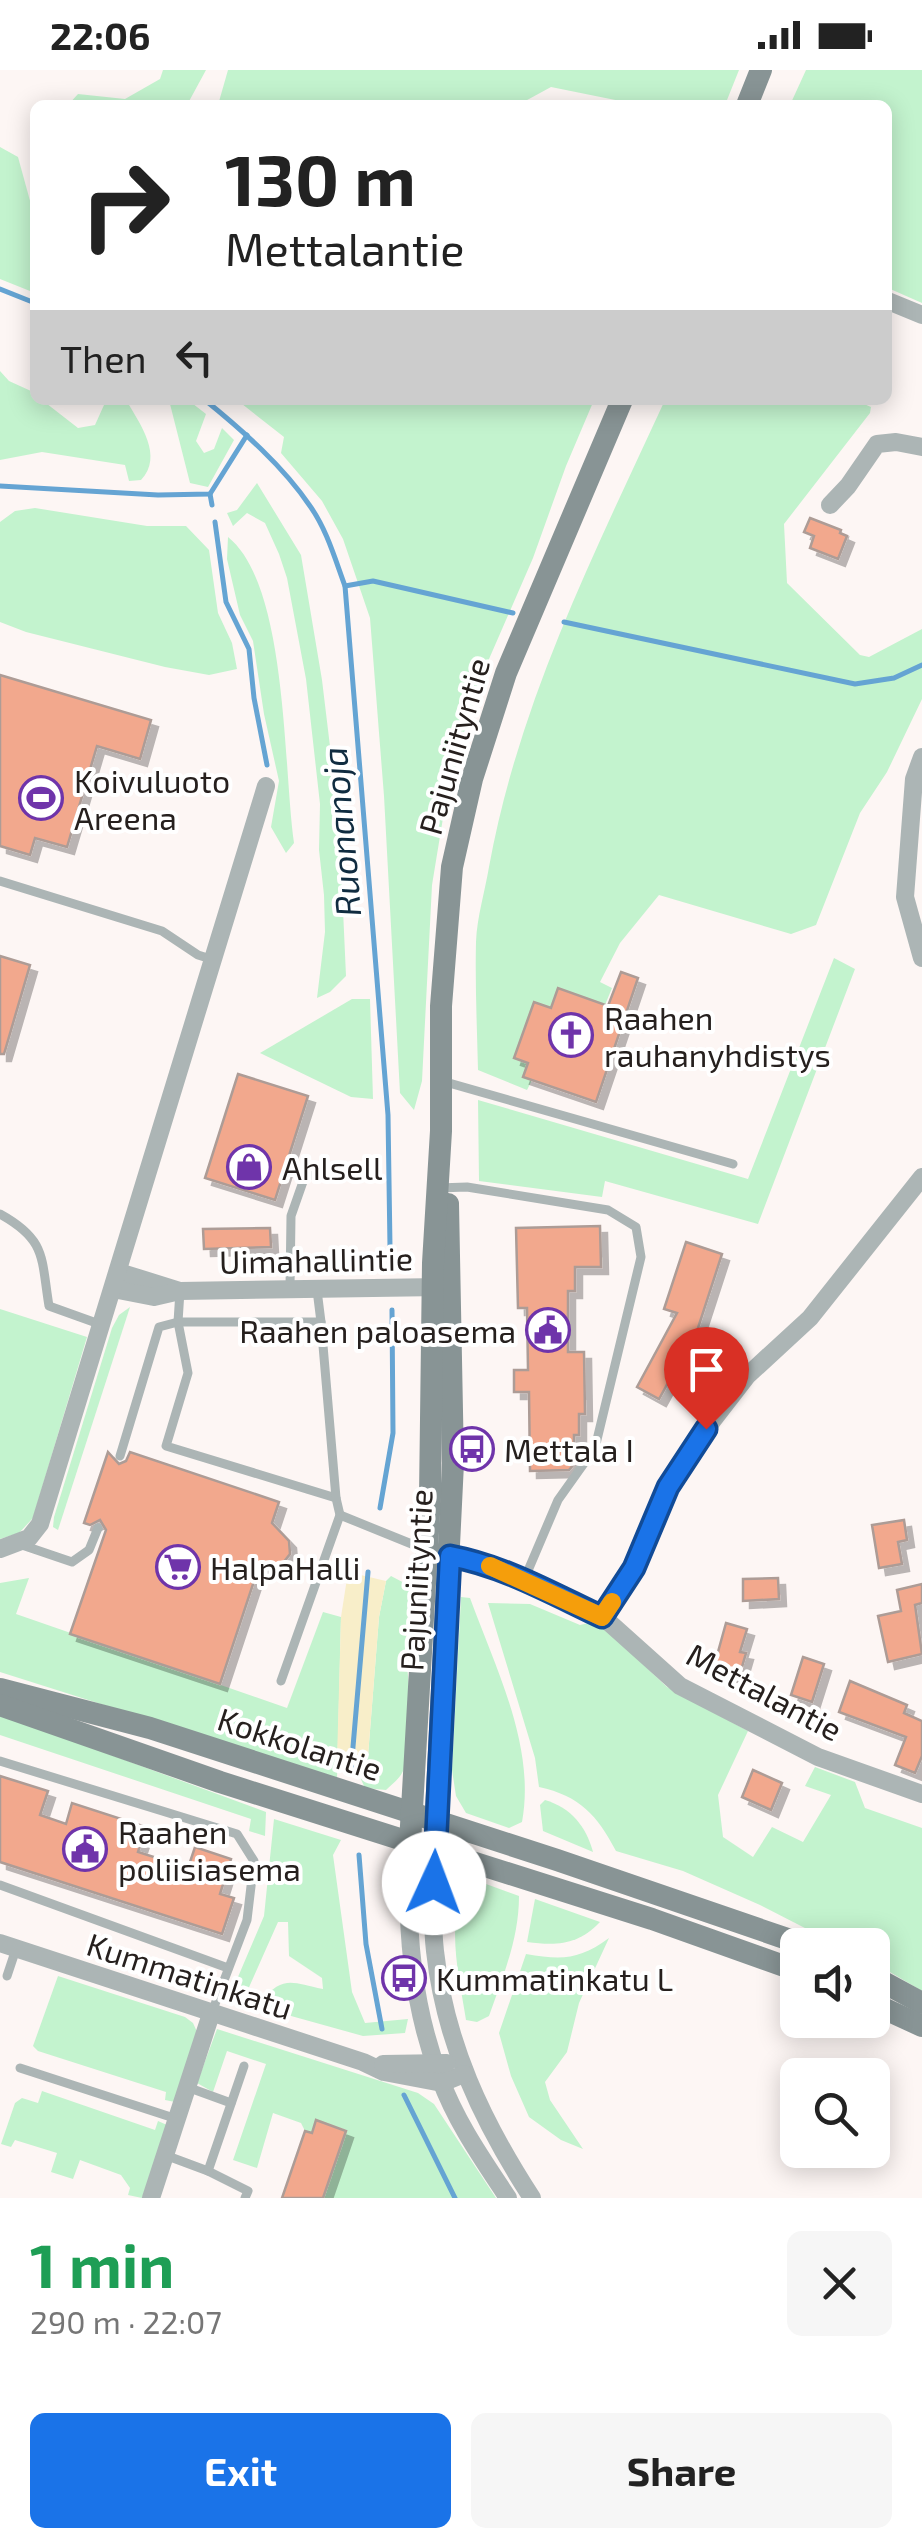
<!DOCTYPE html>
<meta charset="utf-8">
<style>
body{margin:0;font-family:"Exo 2",sans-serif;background:#f6f6f6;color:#222;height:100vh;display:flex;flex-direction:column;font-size:38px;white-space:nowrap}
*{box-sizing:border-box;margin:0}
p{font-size:32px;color:#767676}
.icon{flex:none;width:55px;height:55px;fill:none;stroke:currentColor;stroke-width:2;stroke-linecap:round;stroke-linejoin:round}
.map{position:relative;height:2128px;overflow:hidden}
.sheet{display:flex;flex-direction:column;background:#fff;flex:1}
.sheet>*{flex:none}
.top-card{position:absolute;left:30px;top:30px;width:862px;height:305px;border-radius:15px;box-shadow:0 5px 25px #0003;background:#fff;color:#222;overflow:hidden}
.tools{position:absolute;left:780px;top:1858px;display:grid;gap:20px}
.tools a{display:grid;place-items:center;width:110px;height:110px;border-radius:15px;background:#fff;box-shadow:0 5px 25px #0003;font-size:50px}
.pin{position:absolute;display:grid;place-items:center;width:85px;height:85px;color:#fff;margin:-102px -42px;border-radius:50% 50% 50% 0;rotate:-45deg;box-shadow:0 0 10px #0007}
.pin .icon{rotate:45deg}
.me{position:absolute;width:110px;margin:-55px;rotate:2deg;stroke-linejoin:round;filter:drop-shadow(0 0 8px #0008)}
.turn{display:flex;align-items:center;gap:35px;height:210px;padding:0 30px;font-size:45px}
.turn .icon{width:130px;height:130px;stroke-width:2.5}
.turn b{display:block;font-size:70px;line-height:85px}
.then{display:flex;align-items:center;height:95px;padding:0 30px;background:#0003;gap:20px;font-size:38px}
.round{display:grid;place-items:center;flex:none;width:105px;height:105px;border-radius:15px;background:#f6f6f6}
.overview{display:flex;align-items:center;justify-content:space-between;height:170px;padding:0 30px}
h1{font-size:60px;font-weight:700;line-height:75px;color:#1e9e55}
.action{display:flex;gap:20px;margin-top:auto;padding:20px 30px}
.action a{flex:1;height:115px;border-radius:15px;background:#1a73e8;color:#fff;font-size:40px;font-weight:700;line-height:115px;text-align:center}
.action a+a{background:#f6f6f6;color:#222}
.status{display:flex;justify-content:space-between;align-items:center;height:70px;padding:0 50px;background:#fff;direction:ltr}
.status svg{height:28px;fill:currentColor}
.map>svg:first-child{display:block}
.green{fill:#c3f3ce}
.sand{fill:#f8eec9}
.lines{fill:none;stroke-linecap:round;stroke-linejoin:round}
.stream{stroke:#65a4d3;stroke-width:5}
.building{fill:#f2a88d;stroke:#ad9c96;stroke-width:2.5;filter:url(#shadow)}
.lane{stroke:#acb5b5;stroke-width:9}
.street{stroke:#acb5b5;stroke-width:18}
.secondary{stroke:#889495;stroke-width:22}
.route-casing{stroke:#114b97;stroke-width:25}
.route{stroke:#1a73e8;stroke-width:18}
.slow{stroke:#f59e0b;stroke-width:18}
.labels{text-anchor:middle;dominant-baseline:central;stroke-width:8;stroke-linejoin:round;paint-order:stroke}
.street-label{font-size:32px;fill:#26201e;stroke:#fff}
.poi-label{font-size:32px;fill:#26201e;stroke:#fff;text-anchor:start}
.water-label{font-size:35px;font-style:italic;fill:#102c40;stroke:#fff}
</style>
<div class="status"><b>22:06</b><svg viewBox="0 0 49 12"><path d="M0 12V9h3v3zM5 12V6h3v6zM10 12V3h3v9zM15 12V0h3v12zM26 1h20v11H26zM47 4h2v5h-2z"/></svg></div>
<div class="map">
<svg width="922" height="2128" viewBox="0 0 922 2128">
<defs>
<filter id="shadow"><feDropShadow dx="7" dy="7" stdDeviation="0" flood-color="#0004"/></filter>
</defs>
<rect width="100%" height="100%" fill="#fdf6f4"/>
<g class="green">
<path d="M163 0H206L187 35H68L78 24 125 29 160 9Z"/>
<path d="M228 0H739L725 35H640L551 17 518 35H218Z"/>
<path d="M806 0H922V233L888 218V35H790Z"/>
<path d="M0 77 18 87 35 149V223L0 209Z"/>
<path d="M0 301 9 311 31 321 35 330H42L78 358 95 355 104 335 102 330H126C140 354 164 386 141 410L129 411 125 395 42 382 0 390Z"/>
<path d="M152 330H188L206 344 196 371 204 383 214 379 222 358 234 370 208 417 190 413 170 334Z"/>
<path d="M237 330H594L566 396 533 488 479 612 443 748 432 815 422 1011 414 1040 400 1023 384 726 370 548 343 469 322 431 281 383 284 367Z"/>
<path d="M665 330H855L871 337 870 343 784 454 787 513 860 585 869 587 922 559V629L887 702 860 743 816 855 791 864 659 825 620 873 600 912 612 918 605 935 559 918 551 938 534 932 514 987 528 993 532 1010 527 1020 478 1000C477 958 475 914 476 872 477 847 485 821 489 797 519 631 595 482 665 330Z"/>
<path d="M257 413 301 485 322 610 339 751 346 906 330 922 317 928 325 862 324 825 319 780 320 734 306 609 287 508 279 484 265 453 247 443 233 456 227 443 237 440Z"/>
<path d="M35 438 147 456H186L209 480 218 543 232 573 237 599 209 605 165 597 26 562 0 552V452L15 441Z"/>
<path d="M228 467C288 515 283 697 294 773L286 783 271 757 279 711 264 644 253 571 240 545 227 489Z"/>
<path d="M834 888 855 899 758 1154 605 1111 602 1127 479 1111 478 1030 748 1109Z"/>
<path d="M352 929H370L373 1029 351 1027 260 983Z"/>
<path d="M130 1237 58 1460 53 1457 54 1447 112 1258 119 1245Z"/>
<path d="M0 1239 87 1267 33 1448 19 1463 0 1469Z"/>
<path d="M391 1506 410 1516C409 1542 404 1568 407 1594 409 1624 418 1676 402 1703 399 1709 391 1715 386 1720L365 1718 359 1705 368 1686 379 1547 386 1511Z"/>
<path d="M29 1508 16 1544 287 1638 323 1542 341 1547 337 1709 0 1602V1513Z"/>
<path d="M461 1527 470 1528C495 1597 536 1676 522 1752L509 1758 466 1743 456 1726 452 1700Z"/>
<path d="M488 1533 530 1534 580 1555 597 1551 667 1617 748 1661 718 1725 723 1767 753 1787 772 1757 803 1772 831 1725 805 1716 815 1697 855 1712 865 1738 922 1758V1921L873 1892 872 1875H838L760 1835 683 1801 616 1781C597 1745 580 1726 539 1717L535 1688Z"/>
<path d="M0 1644 266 1742 265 1766 249 1761 251 1749 0 1665Z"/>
<path d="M545 1730C571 1738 586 1756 593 1782L543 1761 540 1735Z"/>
<path d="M274 1749 341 1770 333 1785 352 1922 365 1953 408 1949 405 1963 363 1966 266 1939 260 1932C284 1904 292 1913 323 1919L322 1908 289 1886 288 1852H278L246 1924 238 1931 232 1921 264 1846Z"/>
<path d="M486 1814 519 1826C519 1869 503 1906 489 1946L477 1952 466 1950C459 1905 447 1861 463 1817Z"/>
<path d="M535 1829 600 1852C578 1875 557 1876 527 1872Z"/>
<path d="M609 1868 579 1933 567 1982 545 2012 550 2030 583 2079 561 2070 529 2047 511 2006 499 1963 526 1884C562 1890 579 1890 609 1868Z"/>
<path d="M58 1906 185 1947 193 1953 198 1964 175 2032 165 2030 166 2022 38 1981 33 1976Z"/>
<path d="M217 1959 418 2023 434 2034 496 2128H323L346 2060 317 2050 312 2063 305 2061 301 2053 273 2043 257 2098 233 2090 266 1994 227 1981 213 2022 197 2013Z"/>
<path d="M42 2021 155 2060 158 2051 167 2055 142 2128 128 2125 130 2118 121 2105 80 2090 73 2109 51 2102 57 2083 15 2070 11 2077 1 2074 15 2033 22 2028 38 2033Z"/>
</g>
<path class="sand" d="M348 1502 386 1511 379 1547 368 1686 363 1697 337 1690 341 1547Z"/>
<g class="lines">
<g class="stream">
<path d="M0 219 35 233"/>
<path d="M205 330C242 360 283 396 310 436 327 460 335 489 345 516L388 1045 390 1177"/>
<path d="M0 416 158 425 210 424 247 365"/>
<path d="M210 424 212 435"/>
<path d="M215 452 226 532 249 579 254 628 267 695"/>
<path d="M345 516 373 511 513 543"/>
<path d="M564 552 855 614 894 608 922 595"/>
<path d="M380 1438 393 1363 392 1240"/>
<path d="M351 1700 368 1502"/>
<path d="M359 1785 366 1874 382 1959"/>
<path d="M404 2025 455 2128"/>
</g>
</g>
<g class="building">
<path d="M810 448 841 460 840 463 847 466 838 489 810 478 814 466 804 462Z"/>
<path d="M0 605 151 650 140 689 97 676 67 777 35 768 30 785 0 776Z"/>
<path d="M0 886 30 895 4 984H0Z"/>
<path d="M621 902 638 908 596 1032 523 1007 528 993 514 988 534 932 551 938 558 918 608 936Z"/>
<path d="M238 1004 308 1026 275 1130 205 1108Z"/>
<path d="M600 1156 601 1197H575V1221H568V1282H584L585 1344H579V1365H574V1394L569 1400 530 1401 529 1322H514V1300H528L527 1238H518L516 1158Z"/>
<path d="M270 1158 271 1177 204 1179 203 1159Z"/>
<path d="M686 1172 722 1184 698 1258 659 1329 637 1317 677 1243 664 1239Z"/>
<path d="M108 1382 119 1394 126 1391 130 1382 279 1432 272 1453 289 1471 290 1484 283 1493 258 1499 220 1614 70 1564 106 1460 100 1450 90 1455 84 1453Z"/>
<path d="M904 1450 907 1470 898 1472 902 1494 879 1498 872 1455Z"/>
<path d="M778 1508 779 1529 743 1531V1509Z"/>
<path d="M922 1514V1533L915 1535 922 1584 888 1592 878 1546 901 1541 897 1520Z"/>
<path d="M726 1553 747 1559 740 1582 746 1583 739 1607 713 1600Z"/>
<path d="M803 1587 824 1594 812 1632 791 1625Z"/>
<path d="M850 1611 907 1635 904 1643 922 1651V1686L915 1703 895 1695 906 1667 839 1642Z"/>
<path d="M753 1700 782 1713 771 1740 742 1727Z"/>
<path d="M0 1706 48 1721 40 1745 66 1754 72 1733 146 1757 138 1782 188 1798 195 1777 231 1789 220 1824 234 1828 222 1864 0 1792Z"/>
<path d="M316 2050 346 2061 323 2128H282L305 2061 312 2063Z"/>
</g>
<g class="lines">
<g class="lane">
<path d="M0 811 162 861 198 885 211 889"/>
<path d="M442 1011 733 1094"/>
<path d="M438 1118 467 1117 608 1140 636 1157 641 1187 595 1378 558 1430 524 1510"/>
<path d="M0 1144C47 1170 41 1188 49 1236L102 1255"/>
<path d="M290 1218 291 1146 305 1106 340 1103"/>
<path d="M317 1220 321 1252"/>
<path d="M180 1221 178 1252 188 1303 166 1376 336 1428 340 1445 281 1611"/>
<path d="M120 1386 159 1257 178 1252H321L336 1428"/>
<path d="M340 1445 424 1479"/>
<path d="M19 1474 72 1492 89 1480 98 1458"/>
<path d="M0 1691 237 1764 254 1791 247 1850 212 1942"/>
<path d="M0 1815 228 1898"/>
<path d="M7 1906 16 1879"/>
<path d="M20 1998 177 2049"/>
<path d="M187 2017 231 2033"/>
<path d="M165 2085 208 2101 248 2121 245 2128"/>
<path d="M208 2101 244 1996"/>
</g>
<g class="street">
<path d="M888 231 922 245"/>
<path d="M830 435 848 416 877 374 896 372 922 377"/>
<path d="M922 687 914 709 905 827 922 888"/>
<path d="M119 1202 180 1221"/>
<path d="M113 1219 154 1227 180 1221 441 1217"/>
<path d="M0 1479 29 1468 40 1454 266 716"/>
<path d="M440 1483 475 1491 603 1547 680 1616 818 1687 922 1724"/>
<path d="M603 1547 634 1498 668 1417 706 1359 747 1306 810 1248 922 1107"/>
<path d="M410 1773C405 1851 412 1935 440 2008 456 2052 483 2090 508 2128"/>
<path d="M434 1781C434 1814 431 1848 435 1881 445 1973 482 2051 532 2128"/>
<path d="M0 1873 363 1992 384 2002 442 2013 464 2004"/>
<path d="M383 1994 447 1993"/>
<path d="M151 2128 211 1944"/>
</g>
<g class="secondary">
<path d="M747 35 761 0"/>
<path d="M0 1619 150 1658 557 1790 805 1875"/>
<path d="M0 1635 220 1712 652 1849 798 1901"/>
<path d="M435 1762 453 1393 448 1134"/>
<path d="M410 1773 430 1427 433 1193 441 1061V936L452 797 472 709 506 603 622 330"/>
<path d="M872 1906 922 1933"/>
<path d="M872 1933 922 1956"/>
</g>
</g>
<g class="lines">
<g class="route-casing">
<path id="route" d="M434 1813 450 1486C504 1496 553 1524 602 1547L634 1498 668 1417 706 1359"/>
</g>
<use href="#route" class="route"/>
<path class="slow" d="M490 1496 602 1547 612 1532"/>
</g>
<defs>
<g id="stadium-ring" transform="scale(2.25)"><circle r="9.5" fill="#fff" stroke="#6f34aa" stroke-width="1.5"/><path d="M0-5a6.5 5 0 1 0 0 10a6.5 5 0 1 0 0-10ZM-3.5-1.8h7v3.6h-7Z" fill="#6f34aa"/></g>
<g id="church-ring" transform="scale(2.25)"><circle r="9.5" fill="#fff" stroke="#6f34aa" stroke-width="1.5"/><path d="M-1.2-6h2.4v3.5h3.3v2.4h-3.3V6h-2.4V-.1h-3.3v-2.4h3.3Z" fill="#6f34aa"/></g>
<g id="shop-ring" transform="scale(2.25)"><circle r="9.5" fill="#fff" stroke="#6f34aa" stroke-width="1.5"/><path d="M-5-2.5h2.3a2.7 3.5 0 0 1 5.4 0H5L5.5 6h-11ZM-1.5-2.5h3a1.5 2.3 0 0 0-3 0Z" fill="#6f34aa"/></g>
<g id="civic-ring" transform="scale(2.25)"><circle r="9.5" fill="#fff" stroke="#6f34aa" stroke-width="1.5"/><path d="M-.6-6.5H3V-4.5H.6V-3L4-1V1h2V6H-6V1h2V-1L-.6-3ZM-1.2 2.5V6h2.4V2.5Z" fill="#6f34aa"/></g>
<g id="bus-ring" transform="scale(2.25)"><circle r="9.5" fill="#fff" stroke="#6f34aa" stroke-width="1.5"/><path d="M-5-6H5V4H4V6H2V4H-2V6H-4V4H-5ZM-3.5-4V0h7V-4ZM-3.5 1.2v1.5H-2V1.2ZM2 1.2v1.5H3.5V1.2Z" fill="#6f34aa"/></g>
<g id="supermarket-ring" transform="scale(2.25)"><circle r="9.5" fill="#fff" stroke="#6f34aa" stroke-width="1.5"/><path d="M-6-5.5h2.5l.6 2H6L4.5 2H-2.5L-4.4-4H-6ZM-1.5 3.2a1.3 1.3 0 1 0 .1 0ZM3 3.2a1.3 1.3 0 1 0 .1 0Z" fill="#6f34aa"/></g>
</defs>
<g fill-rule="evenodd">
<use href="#stadium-ring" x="41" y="728"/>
<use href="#church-ring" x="571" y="965"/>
<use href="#shop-ring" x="249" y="1097"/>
<use href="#civic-ring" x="548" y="1260"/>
<use href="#bus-ring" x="472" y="1379"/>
<use href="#supermarket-ring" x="178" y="1497"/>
<use href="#civic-ring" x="85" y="1779"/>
<use href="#bus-ring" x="404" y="1908"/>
</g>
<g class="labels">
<g class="street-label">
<text transform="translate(453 676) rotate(-74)">Pajuniityntie</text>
<text transform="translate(316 1189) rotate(-1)">Uimahallintie</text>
<text transform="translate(415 1510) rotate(-87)">Pajuniityntie</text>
<text transform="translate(765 1621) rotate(28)">Mettalantie</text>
<text transform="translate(300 1673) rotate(18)">Kokkolantie</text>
<text transform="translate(190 1905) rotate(18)">Kummatinkatu</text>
</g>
<g class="poi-label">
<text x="74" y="710">Koivuluoto<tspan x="74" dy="37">Areena</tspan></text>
<text x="604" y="947">Raahen<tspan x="604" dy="37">rauhanyhdistys</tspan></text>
<text x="282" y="1097">Ahlsell</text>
<text x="516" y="1260" text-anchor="end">Raahen paloasema</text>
<text x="504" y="1379">Mettala I</text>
<text x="210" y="1497">HalpaHalli</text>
<text x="118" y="1761">Raahen<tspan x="118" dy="37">poliisiasema</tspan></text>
<text x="436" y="1908">Kummatinkatu L</text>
</g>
<g class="water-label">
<text transform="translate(340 762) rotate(-95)">Ruonanoja</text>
</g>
</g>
</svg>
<div class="tools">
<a><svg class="icon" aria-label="sound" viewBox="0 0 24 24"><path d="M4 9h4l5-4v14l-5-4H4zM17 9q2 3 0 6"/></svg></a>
<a><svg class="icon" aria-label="search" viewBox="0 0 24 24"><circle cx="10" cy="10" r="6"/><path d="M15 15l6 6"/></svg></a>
</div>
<div class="pin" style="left:706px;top:1359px;background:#d93025"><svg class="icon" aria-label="arrive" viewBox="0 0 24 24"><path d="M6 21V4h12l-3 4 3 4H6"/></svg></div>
<svg class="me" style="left:434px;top:1813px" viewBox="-20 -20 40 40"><circle r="19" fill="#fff"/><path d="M0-13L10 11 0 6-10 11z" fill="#1a73e8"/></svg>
<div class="top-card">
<div class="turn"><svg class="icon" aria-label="right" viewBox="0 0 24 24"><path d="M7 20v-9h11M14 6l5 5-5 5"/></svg><div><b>130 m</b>Mettalantie</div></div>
<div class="then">Then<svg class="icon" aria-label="left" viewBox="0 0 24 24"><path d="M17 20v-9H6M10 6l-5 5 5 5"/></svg></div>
</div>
</div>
<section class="sheet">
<div class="overview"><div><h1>1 min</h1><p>290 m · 22:07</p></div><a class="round"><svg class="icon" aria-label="close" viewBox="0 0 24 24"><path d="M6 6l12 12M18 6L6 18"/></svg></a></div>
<div class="action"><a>Exit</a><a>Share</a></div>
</section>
